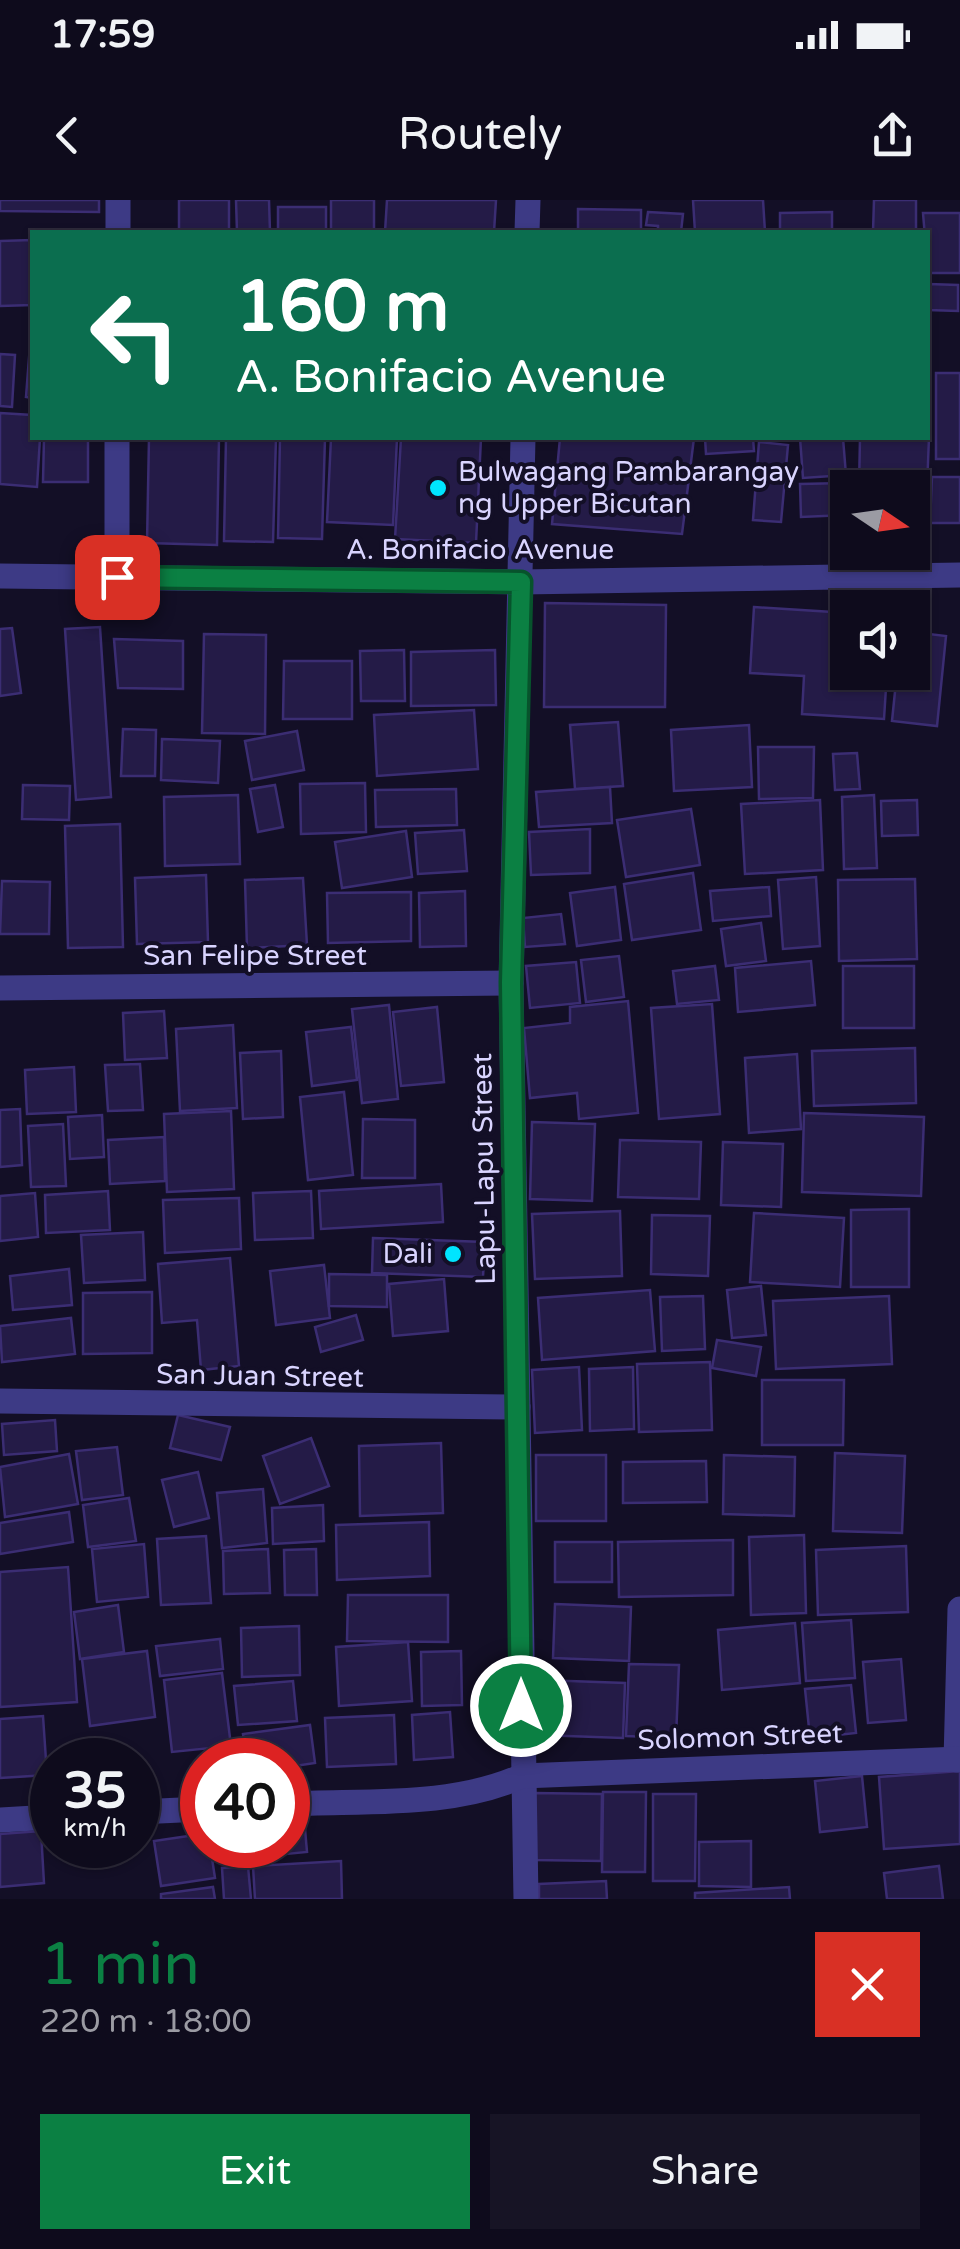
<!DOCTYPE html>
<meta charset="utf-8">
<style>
body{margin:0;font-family:"Varela Round",sans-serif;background:#171425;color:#f1f3f6;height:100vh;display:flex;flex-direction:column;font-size:38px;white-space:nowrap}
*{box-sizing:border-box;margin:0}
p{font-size:32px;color:#9b9ba3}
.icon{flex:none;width:55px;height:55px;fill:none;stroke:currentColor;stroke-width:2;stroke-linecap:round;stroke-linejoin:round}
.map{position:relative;height:1699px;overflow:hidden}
.panel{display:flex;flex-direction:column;background:#0e0b1c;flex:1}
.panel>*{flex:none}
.guide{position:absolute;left:30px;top:30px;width:900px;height:210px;border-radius:0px;box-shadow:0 2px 8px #0004,0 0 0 2px #2e2b3b;background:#0b6e4f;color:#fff;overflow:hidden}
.needle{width:65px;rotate:103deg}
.buttons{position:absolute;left:830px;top:270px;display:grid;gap:20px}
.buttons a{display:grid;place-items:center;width:100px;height:100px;border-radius:0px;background:#0e0b1c;box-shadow:0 2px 8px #0004,0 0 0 2px #2e2b3b;font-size:50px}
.speed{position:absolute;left:30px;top:1538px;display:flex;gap:20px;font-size:50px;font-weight:700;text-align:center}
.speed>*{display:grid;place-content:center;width:130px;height:130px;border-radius:50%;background:#0e0b1c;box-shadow:0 2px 8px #0004,0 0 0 2px #2e2b3b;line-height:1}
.speed small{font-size:25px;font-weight:400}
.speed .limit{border:15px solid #d22;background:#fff;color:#111}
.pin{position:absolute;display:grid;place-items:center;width:85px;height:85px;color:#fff;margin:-42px;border-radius:20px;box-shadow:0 5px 15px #0006}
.me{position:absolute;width:110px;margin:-55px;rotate:0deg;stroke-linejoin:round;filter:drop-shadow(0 0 8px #0008)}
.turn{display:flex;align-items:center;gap:35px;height:210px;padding:0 40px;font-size:45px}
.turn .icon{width:130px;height:130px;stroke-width:2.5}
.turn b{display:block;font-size:70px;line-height:85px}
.round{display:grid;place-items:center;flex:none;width:105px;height:105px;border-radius:0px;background:#171425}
.summary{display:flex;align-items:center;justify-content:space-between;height:170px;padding:0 40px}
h1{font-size:60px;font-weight:600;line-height:75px;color:#0b8043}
.primary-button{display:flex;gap:20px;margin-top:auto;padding:20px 40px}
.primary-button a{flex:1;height:115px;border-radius:0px;background:#0b8043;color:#fff;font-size:40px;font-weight:600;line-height:115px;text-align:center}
.primary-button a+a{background:#171425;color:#f1f3f6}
.status{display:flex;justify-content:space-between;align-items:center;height:70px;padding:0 50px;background:#0e0b1c;direction:ltr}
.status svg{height:28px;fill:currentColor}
header{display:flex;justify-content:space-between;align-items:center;height:130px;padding:0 40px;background:#0e0b1c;font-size:45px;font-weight:600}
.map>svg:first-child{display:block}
.building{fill:#241b47;stroke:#3b2d73;stroke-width:2.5}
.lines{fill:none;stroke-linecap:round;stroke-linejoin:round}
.minor{stroke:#3d3a85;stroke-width:25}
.route-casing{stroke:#07532c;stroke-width:25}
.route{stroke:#0b8043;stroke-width:18}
.poi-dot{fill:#00e5ff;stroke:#130f26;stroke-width:4}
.labels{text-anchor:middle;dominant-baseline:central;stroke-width:8;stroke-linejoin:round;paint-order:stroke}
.poi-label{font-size:28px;fill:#d9d4ff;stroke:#130f26;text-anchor:start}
.street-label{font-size:28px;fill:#d9d4ff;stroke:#130f26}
</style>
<div class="status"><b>17:59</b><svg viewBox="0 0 49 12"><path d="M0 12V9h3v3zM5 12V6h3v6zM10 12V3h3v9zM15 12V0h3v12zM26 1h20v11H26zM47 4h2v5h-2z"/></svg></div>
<header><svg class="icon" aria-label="back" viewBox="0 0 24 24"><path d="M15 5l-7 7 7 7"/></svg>Routely<svg class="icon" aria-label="share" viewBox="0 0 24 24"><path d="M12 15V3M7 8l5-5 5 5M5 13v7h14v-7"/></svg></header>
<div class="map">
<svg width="960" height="1699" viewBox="0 0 960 1699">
<rect width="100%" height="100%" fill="#130f26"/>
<g class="building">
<path d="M0 0H99V12L0 11Z"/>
<rect x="179" y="0" width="50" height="32"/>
<path d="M236 0H269L270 32H237Z"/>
<rect x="331" y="0" width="43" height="32"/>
<path d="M387 0H496L494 32H385Z"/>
<path d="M693 0H763L765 32H695Z"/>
<path d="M874 0H916V32H873Z"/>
<rect x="278" y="7" width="48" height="25"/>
<path d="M578 9 641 10V32H651H578Z"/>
<path d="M648 12 683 14 681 32H658V26L646 25Z"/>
<path d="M832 12V32H780V13Z"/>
<path d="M923 13H960V73H928Z"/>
<path d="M32 40V105L0 106V41Z"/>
<path d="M928 84 958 85V111L928 110Z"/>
<path d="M31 132H32V198L26 197Z"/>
<path d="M0 154 15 155 12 207 0 206Z"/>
<rect x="936" y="173" width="24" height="86"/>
<path d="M0 213 32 215V238H40L37 287 0 284Z"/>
<path d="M929 237 927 289 859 287 860 238Z"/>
<path d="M44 238H88V282H43Z"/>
<path d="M149 238H219L217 345 147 343Z"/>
<path d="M226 238H276L273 342 224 341Z"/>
<path d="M280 238H325L322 339 278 338Z"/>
<path d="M331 238H397L393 325 327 322Z"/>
<path d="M401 238H481L476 343 395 339Z"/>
<path d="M560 238H694L682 334 552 324Z"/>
<path d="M705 238H753L754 251 706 254Z"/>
<path d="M800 238H843L846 275 803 278Z"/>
<path d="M759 242 788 245 781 322 753 320Z"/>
<path d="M932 277H960V323H930Z"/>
<path d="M845 283 846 315 801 317 800 284Z"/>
<rect x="912" y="294" width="11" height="31"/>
<path d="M545 403 666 405 665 507H544Z"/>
<path d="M754 407 848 413V472H887L884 519 802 514 804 476 750 473Z"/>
<path d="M100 427 111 597 76 600 65 429Z"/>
<path d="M12 428 21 493 0 496V429Z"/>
<path d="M912 432 946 436 937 526 892 521 897 472H912Z"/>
<path d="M204 434 266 435 265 534 202 533Z"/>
<path d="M114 439 183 441V489L118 488Z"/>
<path d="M404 450 405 501H361L360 451Z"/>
<path d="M495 450 496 505 411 506V452Z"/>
<path d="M284 461H352V519H283Z"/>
<path d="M474 510 478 569 377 576 374 515Z"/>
<path d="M618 522 623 586 575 589 570 525Z"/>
<path d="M749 525 752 587 674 591 671 530Z"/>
<path d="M123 529 156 530 155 576H121Z"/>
<path d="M297 531 304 570 252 580 245 541Z"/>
<path d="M162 539 220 541 218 583 161 580Z"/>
<path d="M758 547H814L813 598 759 599Z"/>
<path d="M857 553 860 589 835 590 833 554Z"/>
<path d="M365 583 366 632 301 634 300 584Z"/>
<path d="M23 585 70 586 69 620 22 619Z"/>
<path d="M275 585 283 627 258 632 250 589Z"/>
<path d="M610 587 612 623 539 627 536 592Z"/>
<path d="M456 589 457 625 376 627 375 590Z"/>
<path d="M238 595 240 664 165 666 164 597Z"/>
<path d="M874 595 877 668 844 669 842 597Z"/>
<path d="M820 600 823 670 745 674 741 604Z"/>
<path d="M917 600 918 635 882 636 881 601Z"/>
<path d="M691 609 700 665 626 677 617 620Z"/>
<path d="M120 624 123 747 68 748 65 626Z"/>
<path d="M590 629V673L531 675 529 632Z"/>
<path d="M464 630 467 671 418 674 415 633Z"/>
<path d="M406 631 412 677 342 688 335 642Z"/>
<path d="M693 673 701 730 632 740 624 684Z"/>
<path d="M206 675 208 742 137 744 135 678Z"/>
<path d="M816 677 820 746 783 749 778 680Z"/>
<path d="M303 678 307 745 247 748 245 680Z"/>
<path d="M915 679 917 759 839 761 838 680Z"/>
<path d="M2 681 50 682 49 734H0Z"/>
<path d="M615 687 621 740 577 746 570 693Z"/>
<path d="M769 687 771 716 713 721 710 691Z"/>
<path d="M465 691 466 746 420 747 419 693Z"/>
<path d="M411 692V741L328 743 327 693Z"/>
<path d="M561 714 565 744 525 747 523 718Z"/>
<path d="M761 723 766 761 726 766 721 729Z"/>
<path d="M619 756 624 797 586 802 581 760Z"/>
<path d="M811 761 815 805 738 812 735 768Z"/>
<path d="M576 762 580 803 530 808 526 766Z"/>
<path d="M715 766 719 800 677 804 673 771Z"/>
<rect x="843" y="766" width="71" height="62"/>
<path d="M628 801 638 913 579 919 577 893 530 898 524 828 570 823V807Z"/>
<path d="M712 804 720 914 659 919 651 808Z"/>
<path d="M389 805 398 899 362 903 352 809Z"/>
<path d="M437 807 444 882 401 886 393 812Z"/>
<path d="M164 811 167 858 125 860 123 813Z"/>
<path d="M233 825 237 908 180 911 176 829Z"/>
<path d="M351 827 357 880 312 886 306 832Z"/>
<path d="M915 848 916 903 814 906 812 851Z"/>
<path d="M281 851 283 917 243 919 240 853Z"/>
<path d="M797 854 801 929 749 933 745 858Z"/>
<path d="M140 864 143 910 108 911 105 865Z"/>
<path d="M74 867 76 912 27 914 25 870Z"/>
<path d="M344 892 353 975 308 980 300 897Z"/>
<path d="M20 909 22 965 0 967V910Z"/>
<path d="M231 911 234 989 167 992 164 914Z"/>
<path d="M804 913 924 917 921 996 802 992Z"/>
<path d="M102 915 104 957 70 959 68 917Z"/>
<path d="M363 919 415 920V978H362Z"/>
<path d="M532 922 595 924 592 1001 530 999Z"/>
<path d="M63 924 66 986 31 987 28 926Z"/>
<path d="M164 937 165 981 110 984 108 940Z"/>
<path d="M620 940 701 942 699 999 618 997Z"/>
<path d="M723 942 783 944 781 1007 721 1005Z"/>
<path d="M441 984 443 1022 321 1029 319 991Z"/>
<path d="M108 991 110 1030 46 1033 45 995Z"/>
<path d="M311 991 313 1038 255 1040 253 993Z"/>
<path d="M35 993 38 1037 0 1041V996Z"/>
<path d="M239 998 241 1049 165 1053 163 1000Z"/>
<path d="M909 1009V1087H851V1010Z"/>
<path d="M620 1011 622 1076 535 1079 532 1014Z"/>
<path d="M754 1013 844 1018 840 1087 750 1082Z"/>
<path d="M652 1015 710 1016 708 1076 651 1074Z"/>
<path d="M143 1032 145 1080 84 1083 81 1035Z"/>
<path d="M373 1038 485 1042 483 1077 372 1073Z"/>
<path d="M230 1058 239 1166 201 1170 197 1120 162 1123 158 1064Z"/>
<path d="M324 1065 330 1118 276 1125 270 1071Z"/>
<path d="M69 1069 72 1105 13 1110 10 1076Z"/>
<path d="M329 1074 387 1075V1107L329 1106Z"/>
<path d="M444 1079 448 1131 393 1136 389 1084Z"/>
<path d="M761 1086 766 1135 732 1138 727 1090Z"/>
<path d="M650 1090 655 1151 542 1160 538 1098Z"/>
<path d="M152 1092V1153L83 1154V1093Z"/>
<path d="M703 1096 705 1149 662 1151 660 1097Z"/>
<path d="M889 1096 892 1164 776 1169 773 1101Z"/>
<path d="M356 1115 363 1140 321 1152 315 1127Z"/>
<path d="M71 1118 75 1154 2 1162 0 1126Z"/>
<path d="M717 1140 761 1147 756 1176 712 1168Z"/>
<path d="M710 1162 712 1230 639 1232 637 1164Z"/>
<path d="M579 1167 582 1230 535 1233 532 1170Z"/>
<path d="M633 1167 634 1229 590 1231 589 1169Z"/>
<path d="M762 1180H844L843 1245H762Z"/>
<path d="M178 1215 230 1227 221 1260 170 1248Z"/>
<path d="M55 1220 57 1251 4 1255 2 1224Z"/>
<path d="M311 1238 329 1286 280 1304 263 1256Z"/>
<path d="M441 1243 443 1313 360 1316 359 1246Z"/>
<path d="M117 1247 123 1295 82 1300 76 1251Z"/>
<path d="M835 1253 905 1256 902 1333 833 1331Z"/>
<path d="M69 1254 78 1304 5 1317 0 1267Z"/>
<rect x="536" y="1255" width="70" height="66"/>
<path d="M724 1255 795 1257 794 1316 723 1314Z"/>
<path d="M706 1261 707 1302 623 1303V1262Z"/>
<path d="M198 1272 209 1318 174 1327 162 1280Z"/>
<path d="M263 1289 267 1343 222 1348 217 1293Z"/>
<path d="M129 1298 136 1341 88 1347 83 1305Z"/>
<path d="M323 1305 324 1341 273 1344 272 1308Z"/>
<path d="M69 1312 73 1342 0 1354V1323Z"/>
<path d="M429 1322 430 1376 337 1380 336 1325Z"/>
<path d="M804 1335 806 1413 751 1415 749 1337Z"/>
<path d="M206 1336 211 1403 161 1405 157 1339Z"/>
<path d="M733 1340V1395L619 1397 618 1342Z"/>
<rect x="555" y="1342" width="57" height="40"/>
<path d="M144 1344 148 1397 97 1402 92 1349Z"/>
<path d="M906 1346 908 1412 818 1415 816 1350Z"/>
<path d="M268 1349 270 1393 224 1394 223 1351Z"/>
<path d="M316 1349 317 1395H285L284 1350Z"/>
<path d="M68 1367 77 1502 0 1507V1372Z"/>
<path d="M348 1395H448V1442L347 1441Z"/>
<path d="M555 1404 631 1407 629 1461 553 1458Z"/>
<path d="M118 1405 124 1452 80 1459 74 1412Z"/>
<path d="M851 1420 855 1478 806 1481 802 1423Z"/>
<path d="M795 1423 800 1483 722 1490 718 1430Z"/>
<path d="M299 1426 300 1475 242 1477 241 1428Z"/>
<path d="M220 1439 223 1469 160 1476 156 1446Z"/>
<path d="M408 1442 412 1501 339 1506 336 1447Z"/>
<path d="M147 1451 155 1517 90 1526 82 1459Z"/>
<path d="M461 1451 462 1505 422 1506 421 1452Z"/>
<path d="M901 1459 906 1520 868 1523 863 1462Z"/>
<path d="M629 1464 679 1465 676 1538 626 1536Z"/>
<path d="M222 1473 231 1546 172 1552 164 1480Z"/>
<path d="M541 1480 625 1483 623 1538 539 1535Z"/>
<path d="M293 1481 297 1521 238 1525 234 1486Z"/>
<path d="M851 1485 856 1533 810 1538 805 1489Z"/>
<path d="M450 1512 453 1557 414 1560 412 1515Z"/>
<path d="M394 1515 396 1564 327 1567 325 1518Z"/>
<path d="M43 1516 47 1575 0 1578V1519Z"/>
<path d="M310 1525 315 1563 288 1567V1560H247L243 1534Z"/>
<path d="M960 1571V1644L884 1649 879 1577Z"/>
<path d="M862 1576 867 1627 820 1632 815 1581Z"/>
<path d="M603 1592H646L645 1672H602Z"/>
<path d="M535 1593 602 1594 601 1661 534 1660Z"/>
<path d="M653 1594H696L695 1681H653Z"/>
<path d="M303 1606 307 1652 266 1656 265 1645H288V1608Z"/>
<path d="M41 1631 44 1683 0 1687V1634Z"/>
<path d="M202 1634V1645H210L215 1678 161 1686 154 1641Z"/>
<path d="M751 1641V1687L699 1686V1642Z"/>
<path d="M218 1645H247L248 1659 220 1662Z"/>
<path d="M341 1661 342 1699H255L253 1666Z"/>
<path d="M248 1666 251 1699H224L222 1668Z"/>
<path d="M939 1666 943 1699H887L884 1673Z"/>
<path d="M606 1681 607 1699H539V1684Z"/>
<path d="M213 1687 215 1699H161V1694Z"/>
<path d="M789 1687 790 1699H695V1693Z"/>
</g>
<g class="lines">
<g class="minor">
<path d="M118 32V0"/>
<path d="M527 32 528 0"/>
<path d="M523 238 511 783 526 1699"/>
<path d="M0 376 521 382 960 375"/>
<path d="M117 377V238"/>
<path d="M0 788 511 783"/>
<path d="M0 1201 518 1207"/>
<path d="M956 1560 960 1409"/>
<path d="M288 1604C363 1600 452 1608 522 1576L960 1559"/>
<path d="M138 1612 202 1609"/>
<path d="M0 1620 52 1617"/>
</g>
</g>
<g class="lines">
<g class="route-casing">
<path id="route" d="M117 377 521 382 511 783 521 1506"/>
</g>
<use href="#route" class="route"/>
</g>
<g class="poi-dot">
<circle cx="438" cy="288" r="10"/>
<circle cx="453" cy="1054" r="10"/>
</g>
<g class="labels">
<g class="poi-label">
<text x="458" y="272">Bulwagang Pambarangay<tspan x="458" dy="32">ng Upper Bicutan</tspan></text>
<text x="433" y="1054" text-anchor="end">Dali</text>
</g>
<g class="street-label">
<text x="480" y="350">A. Bonifacio Avenue</text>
<text x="255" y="756">San Felipe Street</text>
<text transform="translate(484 969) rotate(-91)">Lapu-Lapu Street</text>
<text transform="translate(260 1176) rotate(1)">San Juan Street</text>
<text transform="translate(740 1537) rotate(-2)">Solomon Street</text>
</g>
</g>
</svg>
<div class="buttons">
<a><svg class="needle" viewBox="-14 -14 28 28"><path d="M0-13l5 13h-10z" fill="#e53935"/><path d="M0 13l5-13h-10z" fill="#9b9ba3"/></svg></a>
<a><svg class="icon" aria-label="sound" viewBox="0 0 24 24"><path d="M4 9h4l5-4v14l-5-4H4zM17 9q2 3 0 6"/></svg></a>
</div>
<div class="speed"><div>35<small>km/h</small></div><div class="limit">40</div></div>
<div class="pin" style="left:117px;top:377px;background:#d93025"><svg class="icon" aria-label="arrive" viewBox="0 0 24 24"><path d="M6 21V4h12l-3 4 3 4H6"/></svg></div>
<svg class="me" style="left:521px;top:1506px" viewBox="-20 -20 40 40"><circle r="17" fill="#0b8043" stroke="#fff" stroke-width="3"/><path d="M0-11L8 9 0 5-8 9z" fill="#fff"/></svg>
<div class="guide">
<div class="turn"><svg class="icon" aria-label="left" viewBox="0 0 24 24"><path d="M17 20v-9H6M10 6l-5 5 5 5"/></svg><div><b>160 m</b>A. Bonifacio Avenue</div></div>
</div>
</div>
<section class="panel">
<div class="summary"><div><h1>1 min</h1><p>220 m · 18:00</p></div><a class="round" style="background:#d93025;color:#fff"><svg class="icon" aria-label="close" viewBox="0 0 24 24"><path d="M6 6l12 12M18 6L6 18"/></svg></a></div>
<div class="primary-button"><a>Exit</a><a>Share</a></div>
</section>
